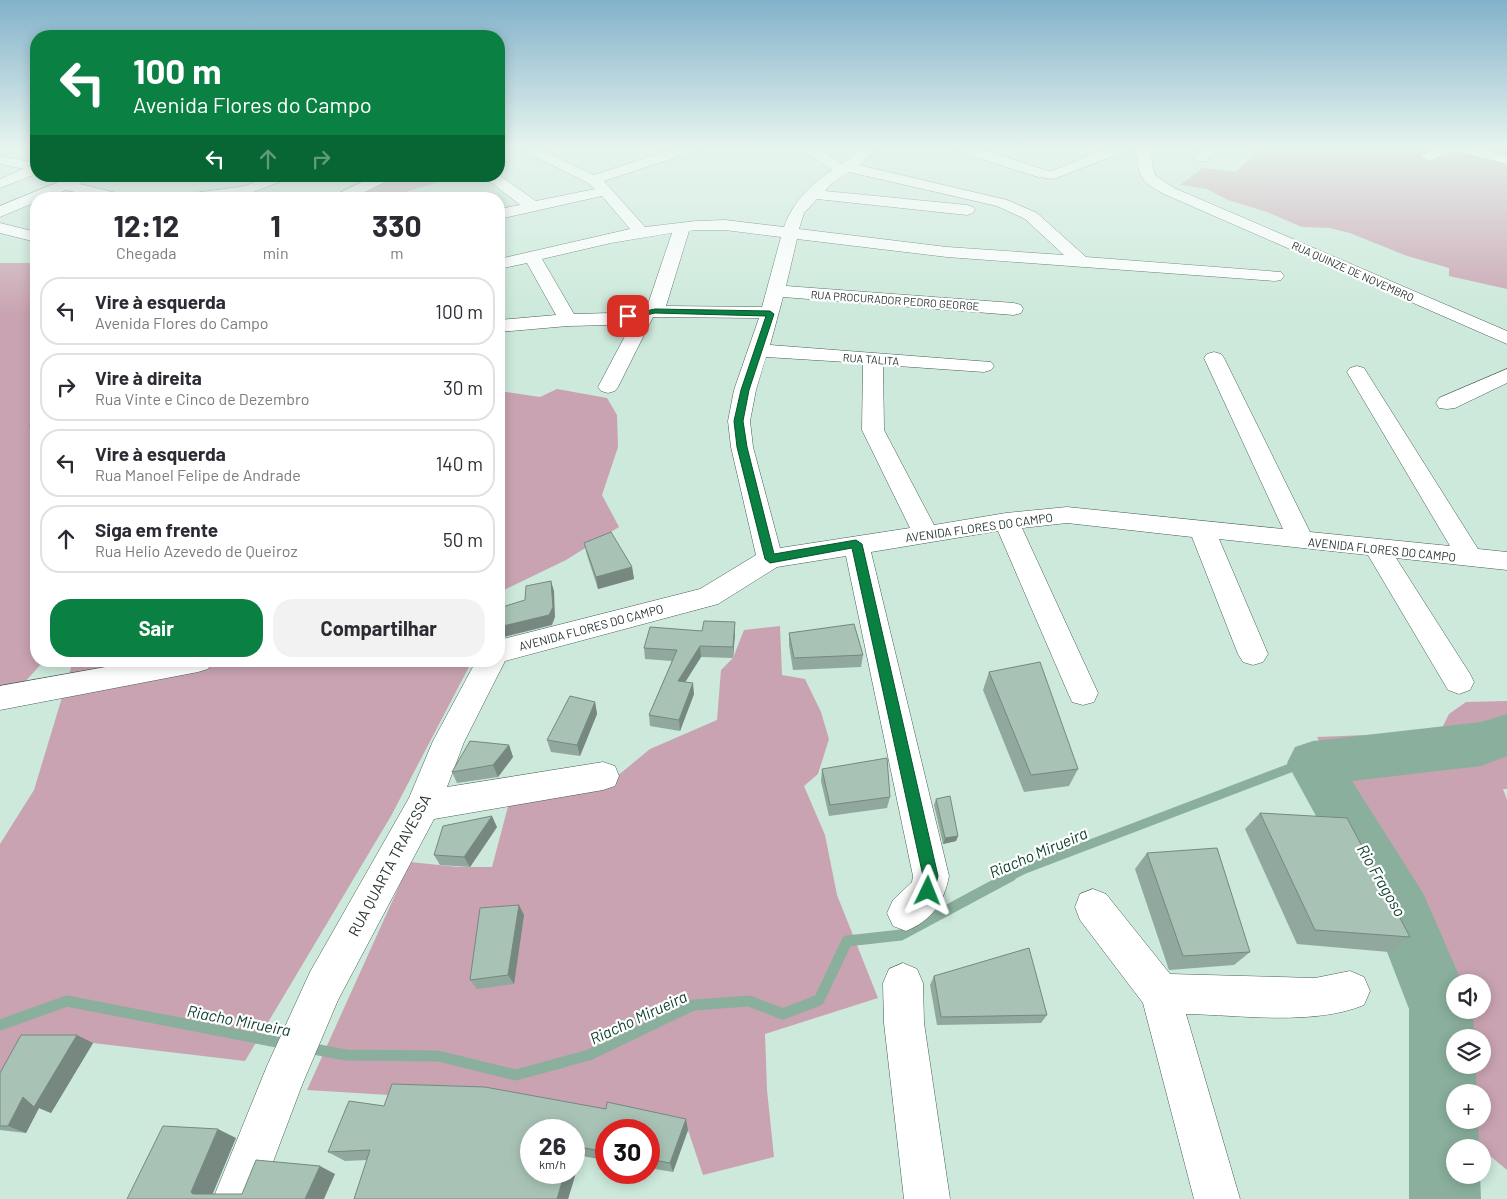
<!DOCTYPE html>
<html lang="pt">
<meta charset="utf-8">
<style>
body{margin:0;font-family:Barlow,sans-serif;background:#f2f2f3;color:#2b2b33;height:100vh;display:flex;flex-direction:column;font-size:19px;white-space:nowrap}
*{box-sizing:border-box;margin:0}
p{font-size:16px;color:#7c7c81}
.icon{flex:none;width:28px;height:28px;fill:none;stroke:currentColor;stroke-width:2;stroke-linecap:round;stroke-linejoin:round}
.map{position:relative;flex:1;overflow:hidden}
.sheet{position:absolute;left:30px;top:192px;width:475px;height:475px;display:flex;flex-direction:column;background:#fff;border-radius:20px;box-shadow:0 2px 12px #0003}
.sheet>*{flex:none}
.hud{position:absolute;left:30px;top:30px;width:475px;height:152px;border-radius:20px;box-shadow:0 2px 12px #0003;background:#0b8043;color:#fff;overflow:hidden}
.fabs{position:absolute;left:1446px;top:974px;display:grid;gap:10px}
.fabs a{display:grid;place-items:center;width:45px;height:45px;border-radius:50%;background:#fff;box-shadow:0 2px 12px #0003;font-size:25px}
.speed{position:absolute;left:520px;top:1119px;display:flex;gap:10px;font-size:25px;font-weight:700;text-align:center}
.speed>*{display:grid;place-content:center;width:65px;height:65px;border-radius:50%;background:#fff;box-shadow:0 2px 12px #0003;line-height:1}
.speed small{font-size:12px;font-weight:400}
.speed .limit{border:8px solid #d22;background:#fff;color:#111}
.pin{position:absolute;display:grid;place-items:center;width:42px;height:42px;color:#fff;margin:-21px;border-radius:10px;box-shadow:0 2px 8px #0006}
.me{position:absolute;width:55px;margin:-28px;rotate:2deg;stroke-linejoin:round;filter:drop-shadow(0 0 4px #0008)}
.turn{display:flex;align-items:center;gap:18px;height:105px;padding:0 20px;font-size:22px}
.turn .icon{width:65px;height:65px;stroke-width:2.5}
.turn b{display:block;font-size:35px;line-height:42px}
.lanes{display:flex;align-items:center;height:48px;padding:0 20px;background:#0003;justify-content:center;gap:25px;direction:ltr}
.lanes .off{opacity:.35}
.eta{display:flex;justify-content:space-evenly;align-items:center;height:85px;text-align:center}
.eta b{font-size:30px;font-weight:700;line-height:35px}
.action{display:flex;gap:10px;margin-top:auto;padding:10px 20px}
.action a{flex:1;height:58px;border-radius:20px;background:#0b8043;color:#fff;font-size:20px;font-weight:700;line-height:58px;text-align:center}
.action a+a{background:#f2f2f3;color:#2b2b33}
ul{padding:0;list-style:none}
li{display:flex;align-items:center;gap:15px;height:68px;margin:0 10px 8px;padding:0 10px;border:2px solid #e1e1e2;border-radius:20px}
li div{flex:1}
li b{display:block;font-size:19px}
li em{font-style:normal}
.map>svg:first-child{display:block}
.forest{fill:#c9a3b1}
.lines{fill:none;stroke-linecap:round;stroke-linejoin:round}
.stream-far1{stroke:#8aaf9d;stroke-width:9}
.stream{stroke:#8aaf9d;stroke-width:11}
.river{fill:#8aaf9d;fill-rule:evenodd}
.minor-casing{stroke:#475f54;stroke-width:1}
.minor{fill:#fff;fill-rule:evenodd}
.wall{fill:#90a89d}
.shaded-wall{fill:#76887f}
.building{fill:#a8c3b6;stroke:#76887f}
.route{fill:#0b8043;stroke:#07532c}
.labels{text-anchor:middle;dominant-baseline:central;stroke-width:4.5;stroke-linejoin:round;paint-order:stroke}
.far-street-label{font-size:11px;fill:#29342f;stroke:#fff}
.street-label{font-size:12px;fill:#29342f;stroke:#fff}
.near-street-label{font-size:15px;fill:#29342f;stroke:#fff}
.near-water-label{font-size:16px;font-style:italic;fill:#093d2a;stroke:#fff}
</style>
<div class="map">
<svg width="1507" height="1199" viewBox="0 0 1507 1199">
<rect width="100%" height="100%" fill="#cce9db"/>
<g class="forest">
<path d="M1258 147H1507V289L1449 276V268L1407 256 1350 233 1330 228 1302 227 1267 212 1228 200 1207 189 1180 185 1203 168 1236 172 1252 157Z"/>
<path d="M386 176H441L437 177 435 183 382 199H340Z"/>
<path d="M0 263H36V446L31 461H36V661H44L22 685 0 689Z"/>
<path d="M557 389 607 398 617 415 618 447 602 495 619 527 566 560 504 590 499 602V391L540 397Z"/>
<path d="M780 626 782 675 805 679 821 712 829 739 818 774 804 786 825 835 837 895 878 998 765 1034 767 1090 774 1157 703 1175 688 1130 406 1096 307 1090 410 862 458 867H492L510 799 610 782 650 749 717 720 721 670 733 658 744 630Z"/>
<path d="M73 661H472L391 816 245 1061 93 1043H38L0 1100V844L34 790Z"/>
<path d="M1507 701V789H1503L1507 800V1170L1483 1150 1482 1148 1480 1147 1462 1133V1120H1482V1092H1462L1461 1065H1482V1038L1461 1037 1460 1010H1482V982H1455V996L1317 737 1440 732 1449 714 1466 702Z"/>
</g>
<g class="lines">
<path class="stream-far1" d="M1009 877 1025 869 1298 765 1313 763"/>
<g class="stream">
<path d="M0 1025 67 1001 287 1044"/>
<path d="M308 1048 346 1055 438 1056 516 1075 589 1055 693 1005 749 1001 783 1014 819 1000 847 941 901 935 1011 876"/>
</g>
<path class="river" d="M1507 714V756L1481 766 1352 781 1423 893 1462 982H1455V1010H1473L1474 1038H1455V1065H1475L1477 1092H1455V1120H1478L1479 1148H1455V1175H1480L1481 1199H1409V1009L1379 931 1287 763 1295 747 1313 741 1481 722Z"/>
<g class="minor-casing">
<g id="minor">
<path d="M516 147H534L594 175 679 147H700L699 150 604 181 645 227 696 221 725 220 784 227C792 203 811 184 832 170L798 147H814L842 164 863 147H878L859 165 1007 200 1037 213 1086 257 1281 272 1284 276 1281 280 1275 281 947 257 797 239 786 286 1014 303 1021 305 1023 309 1021 313 1014 315 783 297 770 345 991 362 994 366 991 370 984 372 883 365 884 430 934 525 1006 513 1067 507 1283 529 1204 358 1207 354 1214 352 1221 354 1224 358 1310 532 1450 546 1347 372 1350 368 1357 366 1364 368 1478 549 1507 552V570L1396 558 1470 674 1474 682 1470 690 1459 694 1448 690 1368 555 1219 539 1268 654 1263 662 1253 665 1243 662 1238 654 1192 537 1067 523 1022 528 1098 693 1094 702 1083 705 1072 702 1068 693 998 531 871 552 949 876C944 903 931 921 906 931L893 926 887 913 893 900 912 882 913 876 846 556 777 567 718 604 505 661 464 742 447 787 603 762 615 766 619 776 615 786 603 790 434 819 338 1000 302 1085 259 1199H213L267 1066 310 972 409 798 433 741 476 661H499V640L700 589 756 555 731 447 728 421 734 390 759 318 653 317 618 387 615 391 608 393 601 391 598 387 633 321 611 325 568 326 499 332V320L556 315 527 263 499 269V259L630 229 602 196 499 219V209L520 205 483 176 499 175 536 201 595 189 588 183ZM849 172 997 206 1025 219 1064 255 947 247 799 229 804 213 817 199 967 215 973 213 975 210 973 207 967 205 825 191 832 183ZM696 230H725L781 237 762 307 666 306 689 231ZM672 233 647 307 611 313 574 314 542 259 611 243ZM766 357 863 363 862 430 910 528 780 548 753 447 750 421 756 390Z"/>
<path d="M952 147H976L1045 170 1052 171 1110 147H1129L1128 150 1054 179 1038 177 953 150Z"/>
<path d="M1132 147H1146L1150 154 1155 175 1174 188 1507 331V344L1164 194C1155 189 1144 184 1140 173 1137 164 1138 156 1132 147Z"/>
<path d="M1204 147H1218L1206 161H1196L1194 158Z"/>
<path d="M1438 147H1474L1507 156V164L1454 151 1428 161 1421 157 1423 154Z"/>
<path d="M0 156 36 163V174L0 188V179L24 169 0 164Z"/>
<path d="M73 176H93L80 184 121 194 124 197 122 199H104L66 190 45 199H36V202L0 217V206Z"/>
<path d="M269 176H289L287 179 248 194 214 199H186L194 193 245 186Z"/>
<path d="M374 176H393L391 179 351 199H331L333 196Z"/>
<path d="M0 223 36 232V242L0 233Z"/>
<path d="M1507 369V383L1455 408 1447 409 1439 408 1436 403 1439 398Z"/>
<path d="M139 661H213L208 669 198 672 0 710V686Z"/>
<path d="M1093 889 1106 894 1170 974 1315 978 1350 971 1364 977 1370 991 1364 1005C1313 1026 1241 1015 1186 1014L1240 1199H1194L1143 1003 1080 920 1075 907 1080 894Z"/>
<path d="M903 963 917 969 923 983 924 1023 950 1199H904L884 1023 883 983 889 969Z"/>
</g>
</g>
<use href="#minor" class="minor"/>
</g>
<g class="wall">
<path d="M584 543 632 567 634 579 598 589 587 555Z"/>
<path d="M735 622V633L733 658 701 657 685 682 694 694 680 731 650 726 649 715 672 661 645 659 644 648Z"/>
<path d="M789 633 863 655 861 667 793 670 789 645Z"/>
<path d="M989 672 1078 769 1069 786 1024 792 983 690Z"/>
<path d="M595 702 597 714 580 756 551 752 547 740Z"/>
<path d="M509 745 513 757 498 777 457 783 452 772Z"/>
<path d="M822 769 890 797 887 808 829 816 821 781Z"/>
<path d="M936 799 958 836 956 841 943 844 934 805Z"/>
<path d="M1260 813 1410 937 1389 952 1297 944 1245 829Z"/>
<path d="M497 827 470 867 440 865 434 855Z"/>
<path d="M1147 853 1250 952 1234 965 1169 970 1135 869Z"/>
<path d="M524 915 514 984 477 989 470 980Z"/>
<path d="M934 976 1047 1015 1041 1023 937 1025 930 985Z"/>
<path d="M93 1043 51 1113 39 1108 26 1133 0 1130V1073Z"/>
<path d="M384 1106 688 1130 673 1172 649 1168V1130H606V1160L581 1156 568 1199H354L367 1160 345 1161 328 1152Z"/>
</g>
<g class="shaded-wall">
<path d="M632 567 634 579 598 589 596 577Z"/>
<path d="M551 581 554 591 555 617 552 625 500 638 499 635V627Z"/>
<path d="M735 622V633L733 658V647Z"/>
<path d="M700 646 701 657 679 692 678 681Z"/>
<path d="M693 683 694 694 680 731 679 720Z"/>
<path d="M595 702 597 714 580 756 577 745Z"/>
<path d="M509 745 513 757 498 777 493 765Z"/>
<path d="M492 816 497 827 470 867 464 857Z"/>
<path d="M958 836 956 841 943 844 945 838Z"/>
<path d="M519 905 524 915 514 984 508 975Z"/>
<path d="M77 1035 93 1043 51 1113 39 1108 26 1133 8 1126 23 1097Z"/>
<path d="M686 1119 688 1130 673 1172 670 1163Z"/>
<path d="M218 1129 236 1138 211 1198 193 1194 191 1192Z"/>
<path d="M574 1146 581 1156 568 1199H557L565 1172H574Z"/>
<path d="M320 1166 335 1174 324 1199H305Z"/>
</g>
<g class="building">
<path d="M36 410V430L30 426 33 412Z"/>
<path d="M611 532 632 567 596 577 584 543Z"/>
<path d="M551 581 553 607 549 615 499 627V608L525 600 526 586Z"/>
<path d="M704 621 735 622 733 647 700 646 678 681 693 683 679 720 649 715 677 650 644 648 650 627 702 631Z"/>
<path d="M854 624 863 655 794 658 789 633Z"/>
<path d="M1040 662 1078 769 1031 775 989 672Z"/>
<path d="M570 696 595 702 577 745 547 740Z"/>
<path d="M470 741 509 745 493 765 452 772Z"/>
<path d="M887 758 890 797 830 805 822 769Z"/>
<path d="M950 796 958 836 945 838 936 799Z"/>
<path d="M1260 813 1347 818 1410 937 1315 930Z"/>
<path d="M492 816 464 857 434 855 443 826Z"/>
<path d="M1217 848 1250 952 1183 956 1147 853Z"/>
<path d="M519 905 508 975 470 980 480 908Z"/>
<path d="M1029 948 1047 1015 941 1017 934 976Z"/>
<path d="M21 1035H77L34 1107 23 1097 8 1126H0V1073Z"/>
<path d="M392 1084 485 1087 606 1109 607 1102 686 1119 670 1163 649 1159V1130H606V1152L574 1146V1130H531V1172H565L557 1199H354L370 1150 328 1152 349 1101 384 1106Z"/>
<path d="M163 1126 218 1129 191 1192 193 1194H242L256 1160 320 1166 305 1199H127Z"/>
</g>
<linearGradient id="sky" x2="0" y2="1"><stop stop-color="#82b2ca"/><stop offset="0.47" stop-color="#e8f5ef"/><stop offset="1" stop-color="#e8f5ef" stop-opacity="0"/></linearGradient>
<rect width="1507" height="315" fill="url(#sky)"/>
<path class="route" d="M655 309 770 311 774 314 749 390 743 421 747 447 774 554 856 540 862 544 938 876 933 896 928 898 922 896 920 891 923 876 852 548 770 563 765 559 737 447 734 421 741 390 766 316 655 313 628 319 624 316Z"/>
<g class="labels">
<g class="far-street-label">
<text transform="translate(1353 271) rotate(24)">RUA QUINZE DE NOVEMBRO</text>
<text transform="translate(895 300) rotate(4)">RUA PROCURADOR PEDRO GEORGE</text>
<text transform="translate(871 359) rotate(4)">RUA TALITA</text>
</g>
<g class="street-label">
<text transform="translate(979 527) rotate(-8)">AVENIDA FLORES DO CAMPO</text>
<text transform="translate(1382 549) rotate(6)">AVENIDA FLORES DO CAMPO</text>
<text transform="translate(591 627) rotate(-15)">AVENIDA FLORES DO CAMPO</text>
</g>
<g class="near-street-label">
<text transform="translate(389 865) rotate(-62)">RUA QUARTA TRAVESSA</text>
</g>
<g class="near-water-label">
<text transform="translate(1038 852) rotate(-23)">Riacho Mirueira</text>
<text transform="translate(1382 880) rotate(60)">Rio Fragoso</text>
<text transform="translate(638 1017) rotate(-25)">Riacho Mirueira</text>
<text transform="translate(239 1020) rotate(11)">Riacho Mirueira</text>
</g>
</g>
</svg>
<div class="fabs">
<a><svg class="icon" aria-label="sound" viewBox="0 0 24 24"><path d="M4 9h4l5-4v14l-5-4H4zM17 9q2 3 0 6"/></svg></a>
<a><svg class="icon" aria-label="layers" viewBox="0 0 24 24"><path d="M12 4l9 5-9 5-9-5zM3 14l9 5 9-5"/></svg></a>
<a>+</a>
<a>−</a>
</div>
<div class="speed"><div>26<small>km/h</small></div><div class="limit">30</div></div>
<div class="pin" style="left:628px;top:316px;background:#d93025"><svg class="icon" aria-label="arrive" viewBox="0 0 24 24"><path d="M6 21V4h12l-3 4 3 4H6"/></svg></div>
<svg class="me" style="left:928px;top:891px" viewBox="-20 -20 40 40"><path d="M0-17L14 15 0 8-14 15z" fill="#0b8043" stroke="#fff" stroke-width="4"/></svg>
<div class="hud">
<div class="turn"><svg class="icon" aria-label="left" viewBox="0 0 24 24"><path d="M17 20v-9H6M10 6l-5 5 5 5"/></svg><div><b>100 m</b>Avenida Flores do Campo</div></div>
<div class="lanes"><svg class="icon" aria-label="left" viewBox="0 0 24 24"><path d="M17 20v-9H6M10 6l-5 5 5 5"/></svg><svg class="icon off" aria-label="ahead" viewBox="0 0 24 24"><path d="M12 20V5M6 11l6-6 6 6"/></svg><svg class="icon off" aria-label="right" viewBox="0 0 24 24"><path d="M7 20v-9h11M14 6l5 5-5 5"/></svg></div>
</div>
<section class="sheet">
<div class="eta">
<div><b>12:12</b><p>Chegada</p></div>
<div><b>1</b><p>min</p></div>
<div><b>330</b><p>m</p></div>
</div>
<ul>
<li><svg class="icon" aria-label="left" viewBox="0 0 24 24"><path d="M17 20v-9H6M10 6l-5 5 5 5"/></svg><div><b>Vire à esquerda</b><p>Avenida Flores do Campo</p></div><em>100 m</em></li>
<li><svg class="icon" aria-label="right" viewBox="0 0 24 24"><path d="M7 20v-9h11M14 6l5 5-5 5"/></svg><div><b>Vire à direita</b><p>Rua Vinte e Cinco de Dezembro</p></div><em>30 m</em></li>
<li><svg class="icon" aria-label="left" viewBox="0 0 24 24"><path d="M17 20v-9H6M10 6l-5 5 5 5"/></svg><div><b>Vire à esquerda</b><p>Rua Manoel Felipe de Andrade</p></div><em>140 m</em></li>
<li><svg class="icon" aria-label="ahead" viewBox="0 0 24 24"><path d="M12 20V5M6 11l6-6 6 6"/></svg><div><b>Siga em frente</b><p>Rua Helio Azevedo de Queiroz</p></div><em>50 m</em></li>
</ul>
<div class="action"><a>Sair</a><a>Compartilhar</a></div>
</section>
</div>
